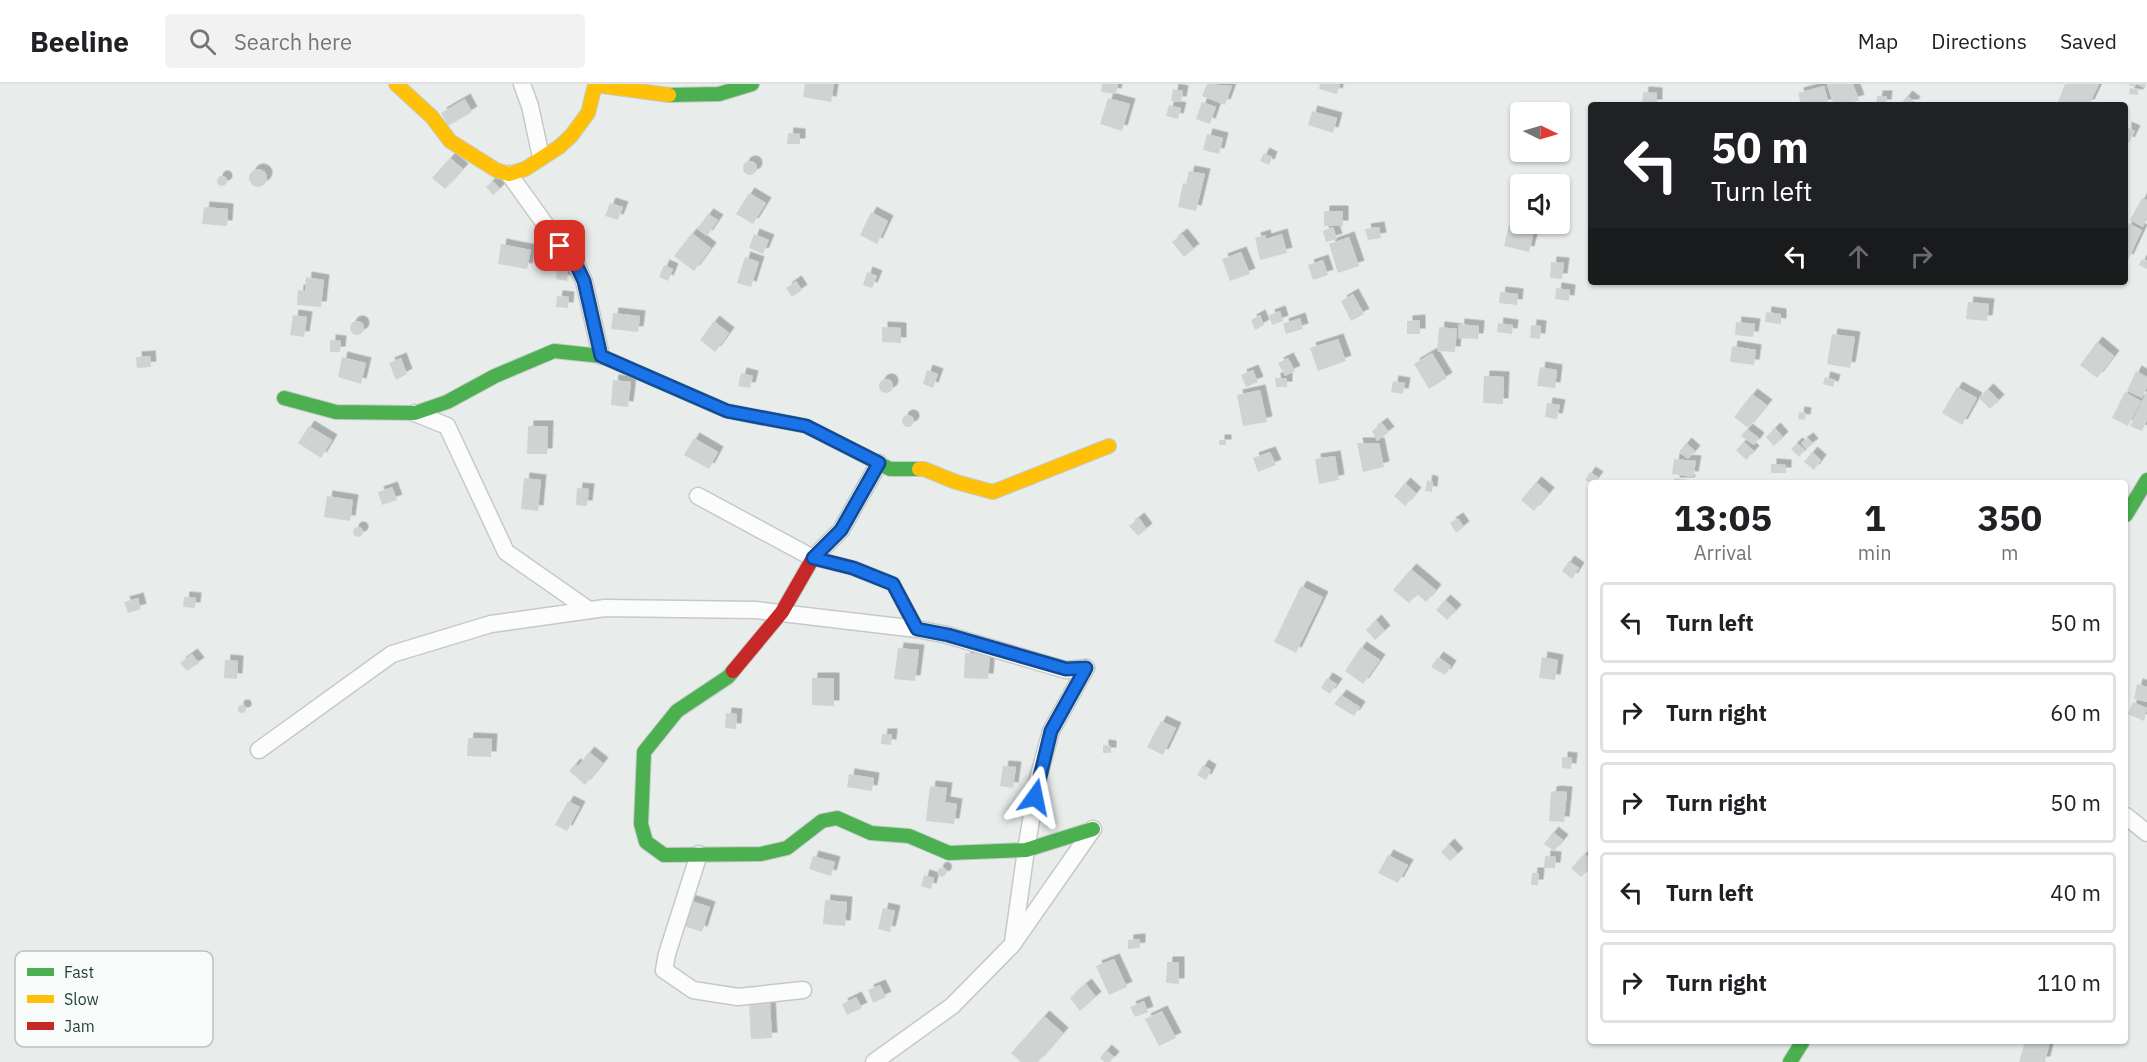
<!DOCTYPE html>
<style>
body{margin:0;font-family:"IBM Plex Sans",sans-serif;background:#f2f2f2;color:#202124;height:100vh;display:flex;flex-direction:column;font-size:22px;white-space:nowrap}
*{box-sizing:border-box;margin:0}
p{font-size:20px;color:#757577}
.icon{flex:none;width:33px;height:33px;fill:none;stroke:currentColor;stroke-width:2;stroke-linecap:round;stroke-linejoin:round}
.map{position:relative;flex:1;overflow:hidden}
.side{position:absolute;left:1588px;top:396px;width:540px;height:564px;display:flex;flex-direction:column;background:#fff;border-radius:6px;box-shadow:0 2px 4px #0004}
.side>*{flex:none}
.hud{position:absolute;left:1588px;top:18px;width:540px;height:183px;border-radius:6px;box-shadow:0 2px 4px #0004;background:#202124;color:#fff;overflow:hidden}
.needle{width:39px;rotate:95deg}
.buttons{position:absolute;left:1510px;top:18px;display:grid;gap:12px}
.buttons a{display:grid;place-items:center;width:60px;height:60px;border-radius:6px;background:#fff;box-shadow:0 2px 4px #0004;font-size:30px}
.pin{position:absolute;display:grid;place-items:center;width:51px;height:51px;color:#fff;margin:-26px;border-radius:12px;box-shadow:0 3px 9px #0006}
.me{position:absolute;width:66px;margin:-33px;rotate:12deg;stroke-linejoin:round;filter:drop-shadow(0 0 4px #0008)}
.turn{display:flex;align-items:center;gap:21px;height:126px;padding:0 24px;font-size:27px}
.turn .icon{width:78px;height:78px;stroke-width:2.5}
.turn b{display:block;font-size:42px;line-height:51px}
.lanes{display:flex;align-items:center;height:57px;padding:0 24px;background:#0003;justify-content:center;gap:30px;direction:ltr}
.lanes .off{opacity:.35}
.eta{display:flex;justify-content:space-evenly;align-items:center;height:102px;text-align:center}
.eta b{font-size:36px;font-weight:800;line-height:42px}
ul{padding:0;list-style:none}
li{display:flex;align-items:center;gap:18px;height:81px;margin:0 12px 9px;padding:0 12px;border:3px solid #e0e0e0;border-radius:6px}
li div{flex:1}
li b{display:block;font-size:22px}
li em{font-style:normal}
header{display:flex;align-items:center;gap:36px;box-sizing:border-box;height:84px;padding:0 30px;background:#fff;border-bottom:2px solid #e0e0e0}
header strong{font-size:28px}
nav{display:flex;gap:33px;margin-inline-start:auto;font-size:21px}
.search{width:420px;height:54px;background:#f2f2f2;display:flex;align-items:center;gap:15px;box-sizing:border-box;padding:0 21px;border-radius:6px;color:#757577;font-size:22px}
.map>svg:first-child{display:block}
.building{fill:#cfd4d2;filter:url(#shadow)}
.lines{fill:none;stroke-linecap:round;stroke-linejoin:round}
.street-casing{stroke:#c5cac8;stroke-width:19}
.fast-casing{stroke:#c3cbc8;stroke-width:16}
.slow-casing{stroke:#c3cbc8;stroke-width:16}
.jam-casing{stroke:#c3cbc8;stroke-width:16}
.street{stroke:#fcfcfc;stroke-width:16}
.fast{stroke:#4caf50;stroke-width:14}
.slow{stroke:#ffc107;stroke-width:14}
.jam{stroke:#c62828;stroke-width:14}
.route-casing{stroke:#114b97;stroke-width:15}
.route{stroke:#1a73e8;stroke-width:10}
.key{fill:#f7fbf9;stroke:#b8c4c0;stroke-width:1.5}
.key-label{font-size:16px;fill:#24423a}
</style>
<header>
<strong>Beeline</strong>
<div class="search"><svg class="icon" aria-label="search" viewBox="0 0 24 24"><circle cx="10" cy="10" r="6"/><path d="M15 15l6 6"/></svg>Search here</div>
<nav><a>Map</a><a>Directions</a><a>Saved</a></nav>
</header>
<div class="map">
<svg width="2147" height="978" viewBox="0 0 2147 978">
<defs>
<filter id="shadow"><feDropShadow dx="5.5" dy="-5.5" stdDeviation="0" flood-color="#0004"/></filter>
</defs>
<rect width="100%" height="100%" fill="#e8edeb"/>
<g class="building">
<path d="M805 0H834L831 18 803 13Z"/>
<path d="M1102 0H1118L1116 10 1101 8Z"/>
<path d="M1207 0 1232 2 1225 21 1202 12Z"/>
<path d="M1320 0H1340L1337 10 1319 5Z"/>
<path d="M1830 0H1853L1859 16 1845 21H1834L1827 1Z"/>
<path d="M2065 0H2099L2089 21H2060L2057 20Z"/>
<path d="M2127 0H2146L2145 4 2136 0 2134 3Z"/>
<path d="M1824 2 1829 21H1801L1798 9Z"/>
<path d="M2130 4 2138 5V11L2129 10Z"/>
<path d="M1173 5 1183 7 1181 18 1171 17Z"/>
<path d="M1643 8 1657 9V21H1642Z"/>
<path d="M1877 12H1887L1886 21H1876Z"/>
<path d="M1907 12 1915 18 1913 21H1900Z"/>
<path d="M1108 14 1130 20 1122 47 1100 40Z"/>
<path d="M465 15 472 28 448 42 441 29Z"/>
<path d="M1202 18 1216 23 1210 40 1196 35Z"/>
<path d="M1169 21 1181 24 1178 35 1166 32Z"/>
<path d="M1312 27 1337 34 1333 49 1308 41Z"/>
<path d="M2126 43 2135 47 2129 59 2126 57Z"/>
<path d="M788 49 800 50V60H787Z"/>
<path d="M1207 50 1223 54 1219 70 1203 66Z"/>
<path d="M1264 69 1272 73 1269 81 1260 77Z"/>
<path d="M450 74 463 85 445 105 432 94Z"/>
<circle cx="750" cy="84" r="7"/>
<circle cx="258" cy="94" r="9"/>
<path d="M1189 87 1205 90 1196 127 1178 123 1183 99 1195 102 1186 99Z"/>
<circle cx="222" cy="97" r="5"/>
<path d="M493 97 500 105 493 111 486 103Z"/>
<path d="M749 109 766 119 753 140 736 130Z"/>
<path d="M2142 114 2147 116V134L2143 143 2130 136Z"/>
<path d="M610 119 623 123 618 136 605 132Z"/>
<path d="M204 123 228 125 227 142 202 140Z"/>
<rect x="1324" y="127" width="19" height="15"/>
<path d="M871 128 888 137 877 160 860 151Z"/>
<path d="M708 130 718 136 707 152 697 145Z"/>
<path d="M2126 138 2142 146 2128 176 2126 175Z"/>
<path d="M1509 141 1534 147 1529 168 1504 162Z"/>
<path d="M1333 143 1337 155 1326 158 1323 147Z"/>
<path d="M1379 143 1381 154 1368 156 1365 145Z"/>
<path d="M692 149 711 164 694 187 674 172Z"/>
<path d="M754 150 769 156 763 170 749 164Z"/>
<path d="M1182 150 1194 165 1184 173 1172 158Z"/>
<path d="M1282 150 1287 169 1260 176 1255 154 1265 151 1266 155Z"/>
<path d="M1349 153 1359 182 1338 189 1329 160Z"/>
<path d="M501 160 531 166 527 185 498 180Z"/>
<path d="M1241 168 1250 190 1230 197 1222 175Z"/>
<path d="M745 173 759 178 751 203 737 199Z"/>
<path d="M2142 175 2147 178V185L2139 181Z"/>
<path d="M1323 176 1328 191 1313 196 1308 181Z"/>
<path d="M1551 178 1564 179 1562 195 1550 194Z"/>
<path d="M664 181 673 185 668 197 659 193Z"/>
<path d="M557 185 568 186 567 197 556 195Z"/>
<path d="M867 188 877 192 872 204 863 201Z"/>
<path d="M306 193 324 196 321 223 297 221 298 206 305 207Z"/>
<path d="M796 197 802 206 792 213 786 204Z"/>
<path d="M1637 198H1652V201L1637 200Z"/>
<path d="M1556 204 1570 206 1569 217 1555 215Z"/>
<path d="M1500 208 1518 210 1517 221 1499 219Z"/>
<path d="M1353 210 1364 230 1351 237 1341 217Z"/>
<path d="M557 212 569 213 568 224 556 223Z"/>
<path d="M1968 218 1989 220 1987 237 1966 235Z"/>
<path d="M1280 227 1283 237 1272 241 1269 231Z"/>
<path d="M1766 228 1781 230V240L1765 238Z"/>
<path d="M613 229 640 232 638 248 611 245Z"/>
<path d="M293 231 307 233 304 253 290 251Z"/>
<path d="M1260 231 1264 241 1255 246 1251 236Z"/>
<path d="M1300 234 1303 245 1286 250 1283 240Z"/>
<path d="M1420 236V250H1407V237Z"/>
<circle cx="357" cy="244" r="7"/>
<path d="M714 237 729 249 715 268 700 256Z"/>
<path d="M1736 238 1755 240 1753 253 1735 251Z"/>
<path d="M1498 239 1513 241 1512 250 1497 248Z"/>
<path d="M1459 240 1479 242 1478 255 1458 254Z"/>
<path d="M1531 241 1541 242 1540 255 1530 254Z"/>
<path d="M882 243 901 244V259L882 258Z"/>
<path d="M1439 243 1457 245 1455 268 1437 267Z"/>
<path d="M1832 250 1855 253 1850 284 1827 280Z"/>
<path d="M1338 255 1346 277 1318 287 1310 264Z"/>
<path d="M330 256 341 257 340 268H330Z"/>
<path d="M2097 258 2114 272 2097 294 2080 281Z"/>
<path d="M1732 262 1756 266 1754 281 1730 278Z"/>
<path d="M1432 269 1447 294 1429 305 1414 280Z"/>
<path d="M150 272 151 283 137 284 136 273Z"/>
<path d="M342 273 366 279 361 300 338 293Z"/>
<path d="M401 274 407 290 396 296 389 279Z"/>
<path d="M1288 274 1295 287 1285 292 1278 279Z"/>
<path d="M1540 283 1557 286 1555 304 1537 302Z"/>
<path d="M927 286 938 290 933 304 923 300Z"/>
<path d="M1253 286 1258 298 1246 303 1241 291Z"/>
<path d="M2136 287 2147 293V303L2142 314 2127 307Z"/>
<path d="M741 289 753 292 750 304 738 302Z"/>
<path d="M1484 292 1504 293 1503 320 1483 319Z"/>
<path d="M1825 293 1835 296 1833 303 1823 300Z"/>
<path d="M1275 294H1287V303H1276Z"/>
<circle cx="886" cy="302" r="7"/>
<path d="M613 296 631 298 628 323 611 321Z"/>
<path d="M1393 297 1405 299 1403 310 1391 308Z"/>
<path d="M1957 303 1977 314 1962 341 1942 329Z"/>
<path d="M1988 305 1999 316 1990 325 1979 314Z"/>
<path d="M1260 306 1267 338 1243 342 1237 311Z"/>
<path d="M2147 307V336L2142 347 2130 342Z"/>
<path d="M2125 308 2141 317 2128 342 2112 334Z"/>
<path d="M1752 310 1767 321 1748 344 1734 333Z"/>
<path d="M1547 319 1560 321 1557 335 1545 333Z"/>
<path d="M1799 328 1806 329 1805 336 1798 335Z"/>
<circle cx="908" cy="337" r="6"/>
<path d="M1382 339 1389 348 1377 357 1372 347Z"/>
<path d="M309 342 332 356 321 374 298 359Z"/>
<path d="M528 342H548L547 370H527Z"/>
<path d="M1775 344 1783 353 1774 362 1766 353Z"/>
<path d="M1747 345 1759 354 1754 361 1741 352Z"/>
<path d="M694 354 718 368 709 385 684 371Z"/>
<path d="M1808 354 1813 360 1806 365 1801 359Z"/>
<rect x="1219" y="356" width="7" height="5"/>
<path d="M1744 358 1754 367 1746 376 1736 366Z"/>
<path d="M1357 359H1379L1384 383 1363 388Z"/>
<path d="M1686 359 1695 367 1688 375 1679 368Z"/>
<path d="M1797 359 1805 366 1799 373 1791 365Z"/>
<path d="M1270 368 1276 381 1258 388 1253 374Z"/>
<path d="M1812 368 1821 376 1814 386 1804 378Z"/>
<path d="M1335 372 1339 396 1319 400 1315 375Z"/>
<path d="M1674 375 1696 377 1693 393 1672 390Z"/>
<path d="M1771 380 1786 381V389H1771Z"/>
<path d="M1590 388 1598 393 1592 401 1585 396Z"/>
<path d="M524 394 541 396 538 427 521 425Z"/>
<path d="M1674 394 1690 396 1689 399H1674Z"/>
<path d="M1427 396 1433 398 1432 408 1425 407Z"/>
<path d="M1536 398 1549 409 1534 427 1521 416Z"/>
<path d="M1405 399 1416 409 1405 422 1394 412Z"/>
<path d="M392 403 397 416 382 421 378 408Z"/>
<path d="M577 404 589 405 587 422 576 421Z"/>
<path d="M327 412 353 416 350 437 324 433Z"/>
<path d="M1139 434 1147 445 1138 452 1129 442Z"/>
<path d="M1458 434 1464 443 1456 449 1450 439Z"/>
<circle cx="358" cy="448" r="5"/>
<path d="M1569 477 1579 484 1572 495 1562 487Z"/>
<path d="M1411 485 1436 506 1426 518 1417 510 1409 519 1393 506Z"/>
<path d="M1301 502 1323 513 1296 569 1274 558Z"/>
<path d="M184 513 196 514 195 524 183 523Z"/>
<path d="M138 514 141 525 128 529 124 518Z"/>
<path d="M1445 516 1456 526 1447 536 1436 526Z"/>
<path d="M1376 536 1385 547 1375 556 1366 546Z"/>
<path d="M1361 563 1380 576 1363 600 1345 587Z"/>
<path d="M898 564 919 566 915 597 894 595Z"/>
<path d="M965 569 990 571 988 595 964 594Z"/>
<path d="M192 570 199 579 187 587 180 579Z"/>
<path d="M1438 573 1451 582 1445 591 1431 583Z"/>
<path d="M1542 573 1558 576 1555 596 1539 594Z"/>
<path d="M225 576 238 577 237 595 224 594Z"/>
<path d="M812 594H834V622L812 621Z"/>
<path d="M1327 594 1337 600 1330 610 1321 604Z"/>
<path d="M2137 600 2147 603V618L2134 615Z"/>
<path d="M1341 611 1360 623 1354 632 1334 620Z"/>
<path d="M2133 618 2147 624 2144 637 2128 630Z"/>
<circle cx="242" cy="625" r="4"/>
<path d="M726 629 737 630 736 645 725 644Z"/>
<path d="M1161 637 1176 644 1163 671 1147 663Z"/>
<path d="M882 650H892L891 661 881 660Z"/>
<path d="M468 654 492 655 491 673 467 672Z"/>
<path d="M1103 661 1111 662V669H1103Z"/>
<path d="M589 668 603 679 585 701 569 687 575 680 578 682Z"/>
<path d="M1562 673 1572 674 1571 685 1562 684Z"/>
<path d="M1203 681 1211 686 1206 696 1197 691Z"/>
<path d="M1003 682 1016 683 1013 704 1000 702Z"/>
<path d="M849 690 874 694 872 707 847 703Z"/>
<path d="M930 702 947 704 945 718 957 720 954 740 926 737Z"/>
<path d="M1555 707 1567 708 1564 738 1549 737 1551 708Z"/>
<path d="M568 717 580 723 567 747 555 741Z"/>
<path d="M1553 748 1563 756 1554 767 1544 760Z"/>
<path d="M1449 760 1458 770 1450 777 1441 768Z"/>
<path d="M1585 770 1592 777V783L1581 793 1571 784Z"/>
<path d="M1388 771 1408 781 1398 799 1378 789Z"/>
<path d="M813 772 835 778 831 792 809 785Z"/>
<path d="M1545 772 1556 773 1555 784H1544Z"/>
<circle cx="942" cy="788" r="4.5"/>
<path d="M1532 789H1539L1538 801H1531Z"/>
<path d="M924 791 934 794 931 805 921 802Z"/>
<path d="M689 816 710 823 702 848 681 841Z"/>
<path d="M825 816 847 818 845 842 823 840Z"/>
<path d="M883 824 895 827 890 848 878 845Z"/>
<path d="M1140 855V864L1128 865V856Z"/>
<path d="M1114 875 1127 903 1109 911 1096 882Z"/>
<path d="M1167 878H1179V900L1166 899Z"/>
<path d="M1086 900 1096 913 1080 927 1070 914Z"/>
<path d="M880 901 886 913 873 919 868 906Z"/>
<path d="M856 913 862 924 847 931 842 920Z"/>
<path d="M1144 917 1148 928 1135 933 1130 923Z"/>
<path d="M770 918 772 954 751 955 749 919Z"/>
<path d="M1162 927 1176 954 1159 962 1145 935Z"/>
<path d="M1044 932 1063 949 1038 978H1021L1011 969Z"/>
<path d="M2025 957H2050L2045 978H2019Z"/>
<path d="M1106 966 1114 973 1110 978H1104L1100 974Z"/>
</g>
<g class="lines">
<g class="street-casing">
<g id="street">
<path d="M522 0 530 22 541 73"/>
<path d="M509 90 560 161 573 174 584 197 601 272"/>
<path d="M415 329 447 342 506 468 589 526"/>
<path d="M698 412 813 474 841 446 879 379"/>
<path d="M259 666 392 570 491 540 605 524 756 526 917 545 947 551 1066 586 1086 584"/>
<path d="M2126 732 2147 749"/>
<path d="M699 770 667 870 664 886 693 906 738 913 803 906"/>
<path d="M1013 858 1026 766 1038 695 1051 647 1086 584"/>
<path d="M874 978 952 922 1012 861 1093 745"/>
</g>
</g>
<g class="fast-casing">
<g id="fast">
<path d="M669 11 719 10 752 0"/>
<path d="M284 314 336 328 415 329 447 318 495 292 554 267 601 272 727 327 806 342 890 385H919"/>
<path d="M2126 431 2147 396"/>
<path d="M733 587 728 593 677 627 644 668 641 740 646 758 664 771 761 770 787 764 822 737 837 734 871 749 909 752 949 769 1026 766 1093 745"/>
<path d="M1790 978 1803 957"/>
</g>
</g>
<g class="slow-casing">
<g id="slow">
<path d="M396 0 432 33 450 57 496 86 509 90 525 85 559 63 571 52 588 29 595 1 669 11"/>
<path d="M919 385H924L956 398 993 408 1109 362"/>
</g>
</g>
<g class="jam-casing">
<path id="jam" d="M733 587 782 528 813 474 853 484 893 500 917 545"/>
</g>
<use href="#street" class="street"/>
<use href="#fast" class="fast"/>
<use href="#slow" class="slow"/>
<use href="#jam" class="jam"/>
</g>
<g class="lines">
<g class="route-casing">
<path id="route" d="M560 162 573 174 584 197 601 272 727 327 806 342 879 379 841 446 813 474 853 484 893 500 917 545 948 551 1066 585 1086 584 1051 647 1035 713"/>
</g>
<use href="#route" class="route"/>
</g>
<rect x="15" y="867" width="198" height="96" rx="9" class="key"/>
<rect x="27" y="884" width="27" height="8" fill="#4caf50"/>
<rect x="27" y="911" width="27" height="8" fill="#ffc107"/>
<rect x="27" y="938" width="27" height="8" fill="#c62828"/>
<g class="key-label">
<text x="64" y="894">Fast</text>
<text x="64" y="921">Slow</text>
<text x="64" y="948">Jam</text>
</g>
</svg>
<div class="buttons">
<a><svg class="needle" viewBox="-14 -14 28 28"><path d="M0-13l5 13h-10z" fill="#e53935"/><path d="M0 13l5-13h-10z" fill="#757577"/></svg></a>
<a><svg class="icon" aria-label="sound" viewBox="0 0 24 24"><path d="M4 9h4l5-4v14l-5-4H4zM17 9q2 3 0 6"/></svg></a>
</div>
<div class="pin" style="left:560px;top:162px;background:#d93025"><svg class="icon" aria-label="arrive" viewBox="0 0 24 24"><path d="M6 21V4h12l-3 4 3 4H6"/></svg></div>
<svg class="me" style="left:1035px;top:713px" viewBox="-20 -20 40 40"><path d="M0-17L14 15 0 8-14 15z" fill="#1a73e8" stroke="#fff" stroke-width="4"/></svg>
<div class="hud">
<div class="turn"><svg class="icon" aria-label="left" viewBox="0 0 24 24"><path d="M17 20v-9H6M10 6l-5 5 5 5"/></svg><div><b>50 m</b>Turn left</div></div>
<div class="lanes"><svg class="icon" aria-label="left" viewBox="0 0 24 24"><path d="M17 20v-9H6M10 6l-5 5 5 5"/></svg><svg class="icon off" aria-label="ahead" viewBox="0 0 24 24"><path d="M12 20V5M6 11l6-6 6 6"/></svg><svg class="icon off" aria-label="right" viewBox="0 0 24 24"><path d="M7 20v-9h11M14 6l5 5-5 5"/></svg></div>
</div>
<section class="side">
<div class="eta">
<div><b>13:05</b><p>Arrival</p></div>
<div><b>1</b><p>min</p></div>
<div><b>350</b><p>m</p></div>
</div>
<ul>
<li><svg class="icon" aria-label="left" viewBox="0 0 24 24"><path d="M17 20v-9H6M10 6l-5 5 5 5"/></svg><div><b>Turn left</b></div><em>50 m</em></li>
<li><svg class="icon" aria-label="right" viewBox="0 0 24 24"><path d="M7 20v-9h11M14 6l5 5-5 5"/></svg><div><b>Turn right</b></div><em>60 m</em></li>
<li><svg class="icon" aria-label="right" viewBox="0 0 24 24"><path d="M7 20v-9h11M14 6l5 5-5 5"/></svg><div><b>Turn right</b></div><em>50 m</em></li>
<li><svg class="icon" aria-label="left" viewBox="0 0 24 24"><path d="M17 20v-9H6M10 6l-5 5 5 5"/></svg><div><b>Turn left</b></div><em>40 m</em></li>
<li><svg class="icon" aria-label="right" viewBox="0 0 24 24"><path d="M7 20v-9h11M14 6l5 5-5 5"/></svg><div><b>Turn right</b></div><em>110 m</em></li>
</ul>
</section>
</div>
